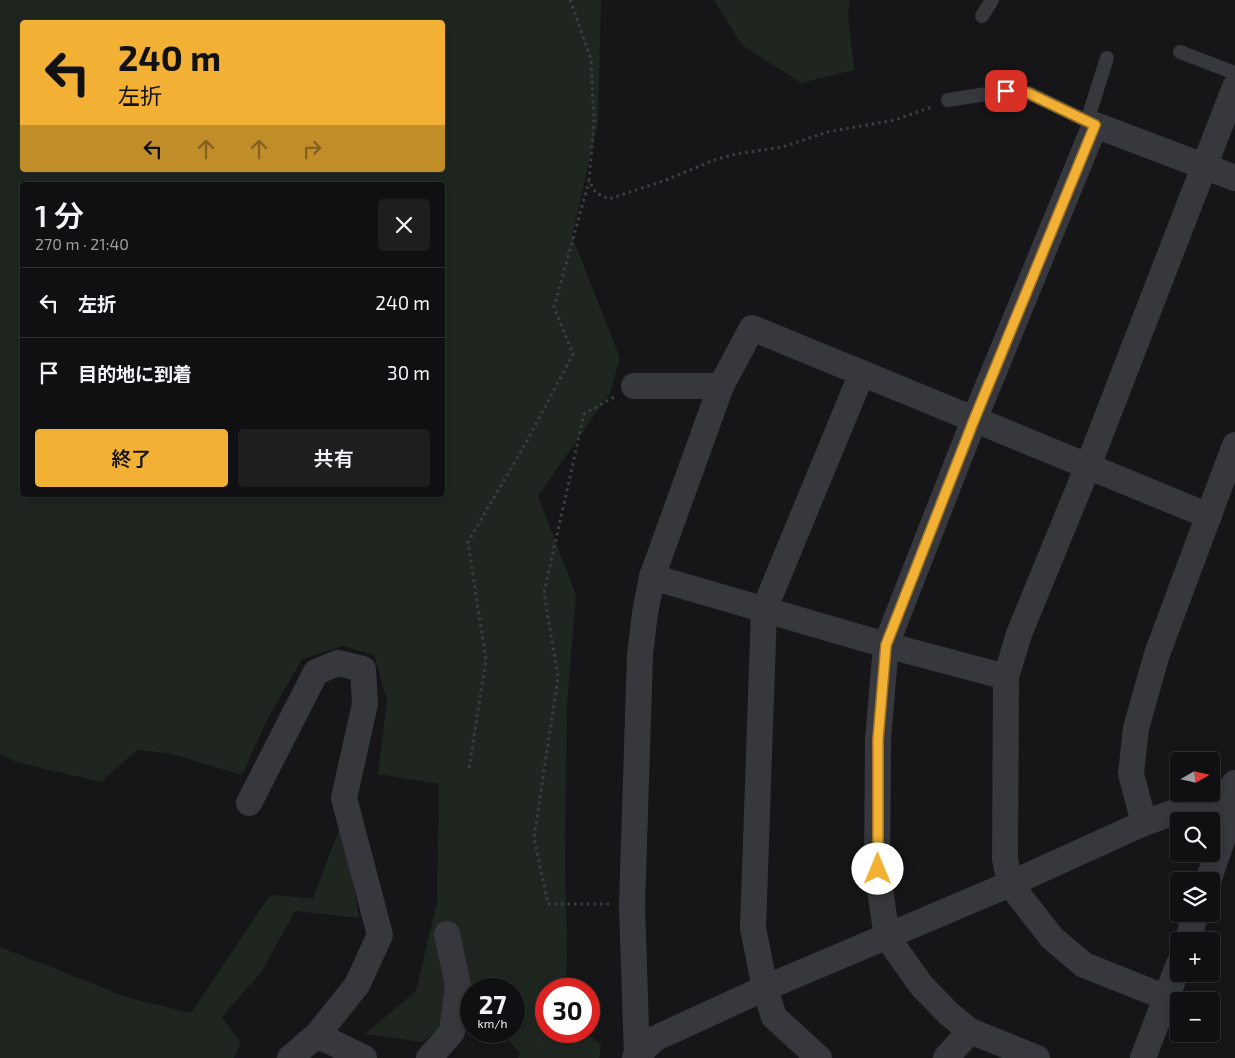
<!DOCTYPE html>
<html lang="ja">
<meta charset="utf-8">
<style>
body{margin:0;font-family:"Exo 2","Noto Sans JP",sans-serif;background:#1e1e20;color:#f1f3f6;height:100vh;display:flex;flex-direction:column;font-size:19px;white-space:nowrap}
*{box-sizing:border-box;margin:0}
p{font-size:16px;color:#9c9d9f}
.icon{flex:none;width:28px;height:28px;fill:none;stroke:currentColor;stroke-width:2;stroke-linecap:round;stroke-linejoin:round}
.map{position:relative;flex:1;overflow:hidden}
.sheet{position:absolute;left:20px;top:182px;width:425px;height:315px;display:flex;flex-direction:column;background:#101012;border-radius:5px;box-shadow:0 2px 8px #0003,0 0 0 1px #303032}
.sheet>*{flex:none}
.guide{position:absolute;left:20px;top:20px;width:425px;height:152px;border-radius:5px;box-shadow:0 2px 8px #0003,0 0 0 1px #303032;background:#f2b134;color:#111;overflow:hidden}
.needle{width:32px;rotate:81deg}
.tools{position:absolute;left:1170px;top:752px;display:grid;gap:10px}
.tools a{display:grid;place-items:center;width:50px;height:50px;border-radius:5px;background:#101012;box-shadow:0 2px 8px #0003,0 0 0 1px #303032;font-size:25px}
.speed{position:absolute;left:460px;top:978px;display:flex;gap:10px;font-size:25px;font-weight:700;text-align:center}
.speed>*{display:grid;place-content:center;width:65px;height:65px;border-radius:50%;background:#101012;box-shadow:0 2px 8px #0003,0 0 0 1px #303032;line-height:1}
.speed small{font-size:12px;font-weight:400}
.speed .limit{border:8px solid #d22;background:#fff;color:#111}
.pin{position:absolute;display:grid;place-items:center;width:42px;height:42px;color:#fff;margin:-21px;border-radius:10px;box-shadow:0 2px 8px #0006}
.me{position:absolute;width:55px;margin:-28px;rotate:0deg;stroke-linejoin:round;filter:drop-shadow(0 0 4px #0008)}
.turn{display:flex;align-items:center;gap:18px;height:105px;padding:0 15px;font-size:22px}
.turn .icon{width:65px;height:65px;stroke-width:2.5}
.turn b{display:block;font-size:35px;line-height:42px}
.lanes{display:flex;align-items:center;height:48px;padding:0 15px;background:#0003;justify-content:center;gap:25px;direction:ltr}
.lanes .off{opacity:.35}
.round{display:grid;place-items:center;flex:none;width:52px;height:52px;border-radius:5px;background:#1e1e20}
.head{display:flex;align-items:center;justify-content:space-between;height:85px;padding:0 15px}
h1{font-size:30px;font-weight:600;line-height:38px}
.action{display:flex;gap:10px;margin-top:auto;padding:10px 15px}
.action a{flex:1;height:58px;border-radius:5px;background:#f2b134;color:#111;font-size:20px;font-weight:600;line-height:58px;text-align:center}
.action a+a{background:#1e1e20;color:#f1f3f6}
ul{padding:0;list-style:none}
li{display:flex;align-items:center;gap:15px;height:70px;padding:0 15px;border-top:1px solid #303032}
li div{flex:1}
li b{display:block;font-size:19px}
li em{font-style:normal}
.map>svg:first-child{display:block}
.green{fill:#1e261f;fill-rule:evenodd}
.lines{fill:none;stroke-linecap:round;stroke-linejoin:round}
.path{stroke:#3d3f44;stroke-width:3;stroke-dasharray:2.5 4;stroke-linecap:butt}
.lane{stroke:#37383d;stroke-width:14}
.street{stroke:#37383d;stroke-width:26}
.route-casing{stroke:#9d7322;stroke-width:12}
.route{stroke:#f2b134;stroke-width:9}
</style>
<div class="map">
<svg width="1235" height="1058" viewBox="0 0 1235 1058">
<rect width="100%" height="100%" fill="#161618"/>
<g class="green">
<path d="M0 0H601L598 124 572 236 620 358 610 393 538 496 576 595 567 703 565 867 567 945 566 989H546V1031H582L601 1044 599 1058H518L520 1053 500 1031H514V989H471V1003L422 1042 365 1034 416 991 437 902 439 784 378 774 387 700 374 655 343 646 302 659 267 720 242 775 168 753 137 750 101 782 16 762 0 754ZM22 22H442V170H22ZM22 185H442V495H22Z"/>
<path d="M714 0H850L848 14 854 70 801 83 742 45Z"/>
<path d="M342 822 359 918 295 911 262 971 222 1017 241 1043 234 1058H0V947L126 997 191 1013 270 895 313 898Z"/>
</g>
<g class="lines">
<g class="path">
<path d="M570 0 591 59 594 122 589 181 596 193 609 199 666 180 714 160 736 154 783 147 827 132 895 120 934 106"/>
<path d="M469 768 486 660 468 542 527 441 573 354 554 307 589 181"/>
<path d="M609 904H548L534 838 558 677 544 593 584 414 614 397"/>
</g>
<g class="lane">
<path d="M982 16 992 0"/>
<path d="M1180 52 1235 73"/>
<path d="M948 100 1006 91 1029 93 1095 125"/>
<path d="M1087 121 1107 58"/>
</g>
<g class="street">
<path d="M634 386H721"/>
<path d="M652 577 886 645 1006 677"/>
<path d="M249 803 316 672 338 663 363 669 365 704 344 798 380 935 357 985 317 1035 290 1058"/>
<path d="M1144 823 1131 774 1136 728 1157 654 1235 445"/>
<path d="M1208 881 1227 826 1228 809 1225 794"/>
<path d="M1187 941 1196 914"/>
<path d="M1167 998 1084 965 1052 938 1010 884 1005 859 1006 677 1019 634 1088 466 1235 87"/>
<path d="M317 1035 364 1058"/>
<path d="M429 1058 452 1032 458 985 447 934"/>
<path d="M635 1058 654 1039 765 988 1010 884 1144 823 1225 794 1235 783"/>
<path d="M637 1058 632 905 640 655 645 613 652 577 721 386 752 328 1209 516"/>
<path d="M819 1058 774 1017 765 988 753 928 764 610 862 373"/>
<path d="M946 1058 970 1031"/>
<path d="M1037 1058 970 1031 948 1013 921 985 887 937 877 869 878 739 886 645 974 420 1095 125 1235 178"/>
<path d="M1143 1058 1179 964"/>
</g>
</g>
<g class="lines">
<g class="route-casing">
<path id="route" d="M878 869V739L886 645 974 420 1095 125 1028 93 1006 91"/>
</g>
<use href="#route" class="route"/>
</g>
</svg>
<div class="tools">
<a><svg class="needle" viewBox="-14 -14 28 28"><path d="M0-13l5 13h-10z" fill="#e53935"/><path d="M0 13l5-13h-10z" fill="#9c9d9f"/></svg></a>
<a><svg class="icon" aria-label="search" viewBox="0 0 24 24"><circle cx="10" cy="10" r="6"/><path d="M15 15l6 6"/></svg></a>
<a><svg class="icon" aria-label="layers" viewBox="0 0 24 24"><path d="M12 4l9 5-9 5-9-5zM3 14l9 5 9-5"/></svg></a>
<a>+</a>
<a>−</a>
</div>
<div class="speed"><div>27<small>km/h</small></div><div class="limit">30</div></div>
<div class="pin" style="left:1006px;top:91px;background:#d93025"><svg class="icon" aria-label="arrive" viewBox="0 0 24 24"><path d="M6 21V4h12l-3 4 3 4H6"/></svg></div>
<svg class="me" style="left:878px;top:869px" viewBox="-20 -20 40 40"><circle r="19" fill="#fff"/><path d="M0-13L10 11 0 6-10 11z" fill="#f2b134"/></svg>
<div class="guide">
<div class="turn"><svg class="icon" aria-label="left" viewBox="0 0 24 24"><path d="M17 20v-9H6M10 6l-5 5 5 5"/></svg><div><b>240 m</b>左折</div></div>
<div class="lanes"><svg class="icon" aria-label="left" viewBox="0 0 24 24"><path d="M17 20v-9H6M10 6l-5 5 5 5"/></svg><svg class="icon off" aria-label="ahead" viewBox="0 0 24 24"><path d="M12 20V5M6 11l6-6 6 6"/></svg><svg class="icon off" aria-label="ahead" viewBox="0 0 24 24"><path d="M12 20V5M6 11l6-6 6 6"/></svg><svg class="icon off" aria-label="right" viewBox="0 0 24 24"><path d="M7 20v-9h11M14 6l5 5-5 5"/></svg></div>
</div>
<section class="sheet">
<div class="head"><div><h1>1 分</h1><p>270 m · 21:40</p></div><a class="round"><svg class="icon" aria-label="close" viewBox="0 0 24 24"><path d="M6 6l12 12M18 6L6 18"/></svg></a></div>
<ul>
<li><svg class="icon" aria-label="left" viewBox="0 0 24 24"><path d="M17 20v-9H6M10 6l-5 5 5 5"/></svg><div><b>左折</b></div><em>240 m</em></li>
<li><svg class="icon" aria-label="arrive" viewBox="0 0 24 24"><path d="M6 21V4h12l-3 4 3 4H6"/></svg><div><b>目的地に到着</b></div><em>30 m</em></li>
</ul>
<div class="action"><a>終了</a><a>共有</a></div>
</section>
</div>
